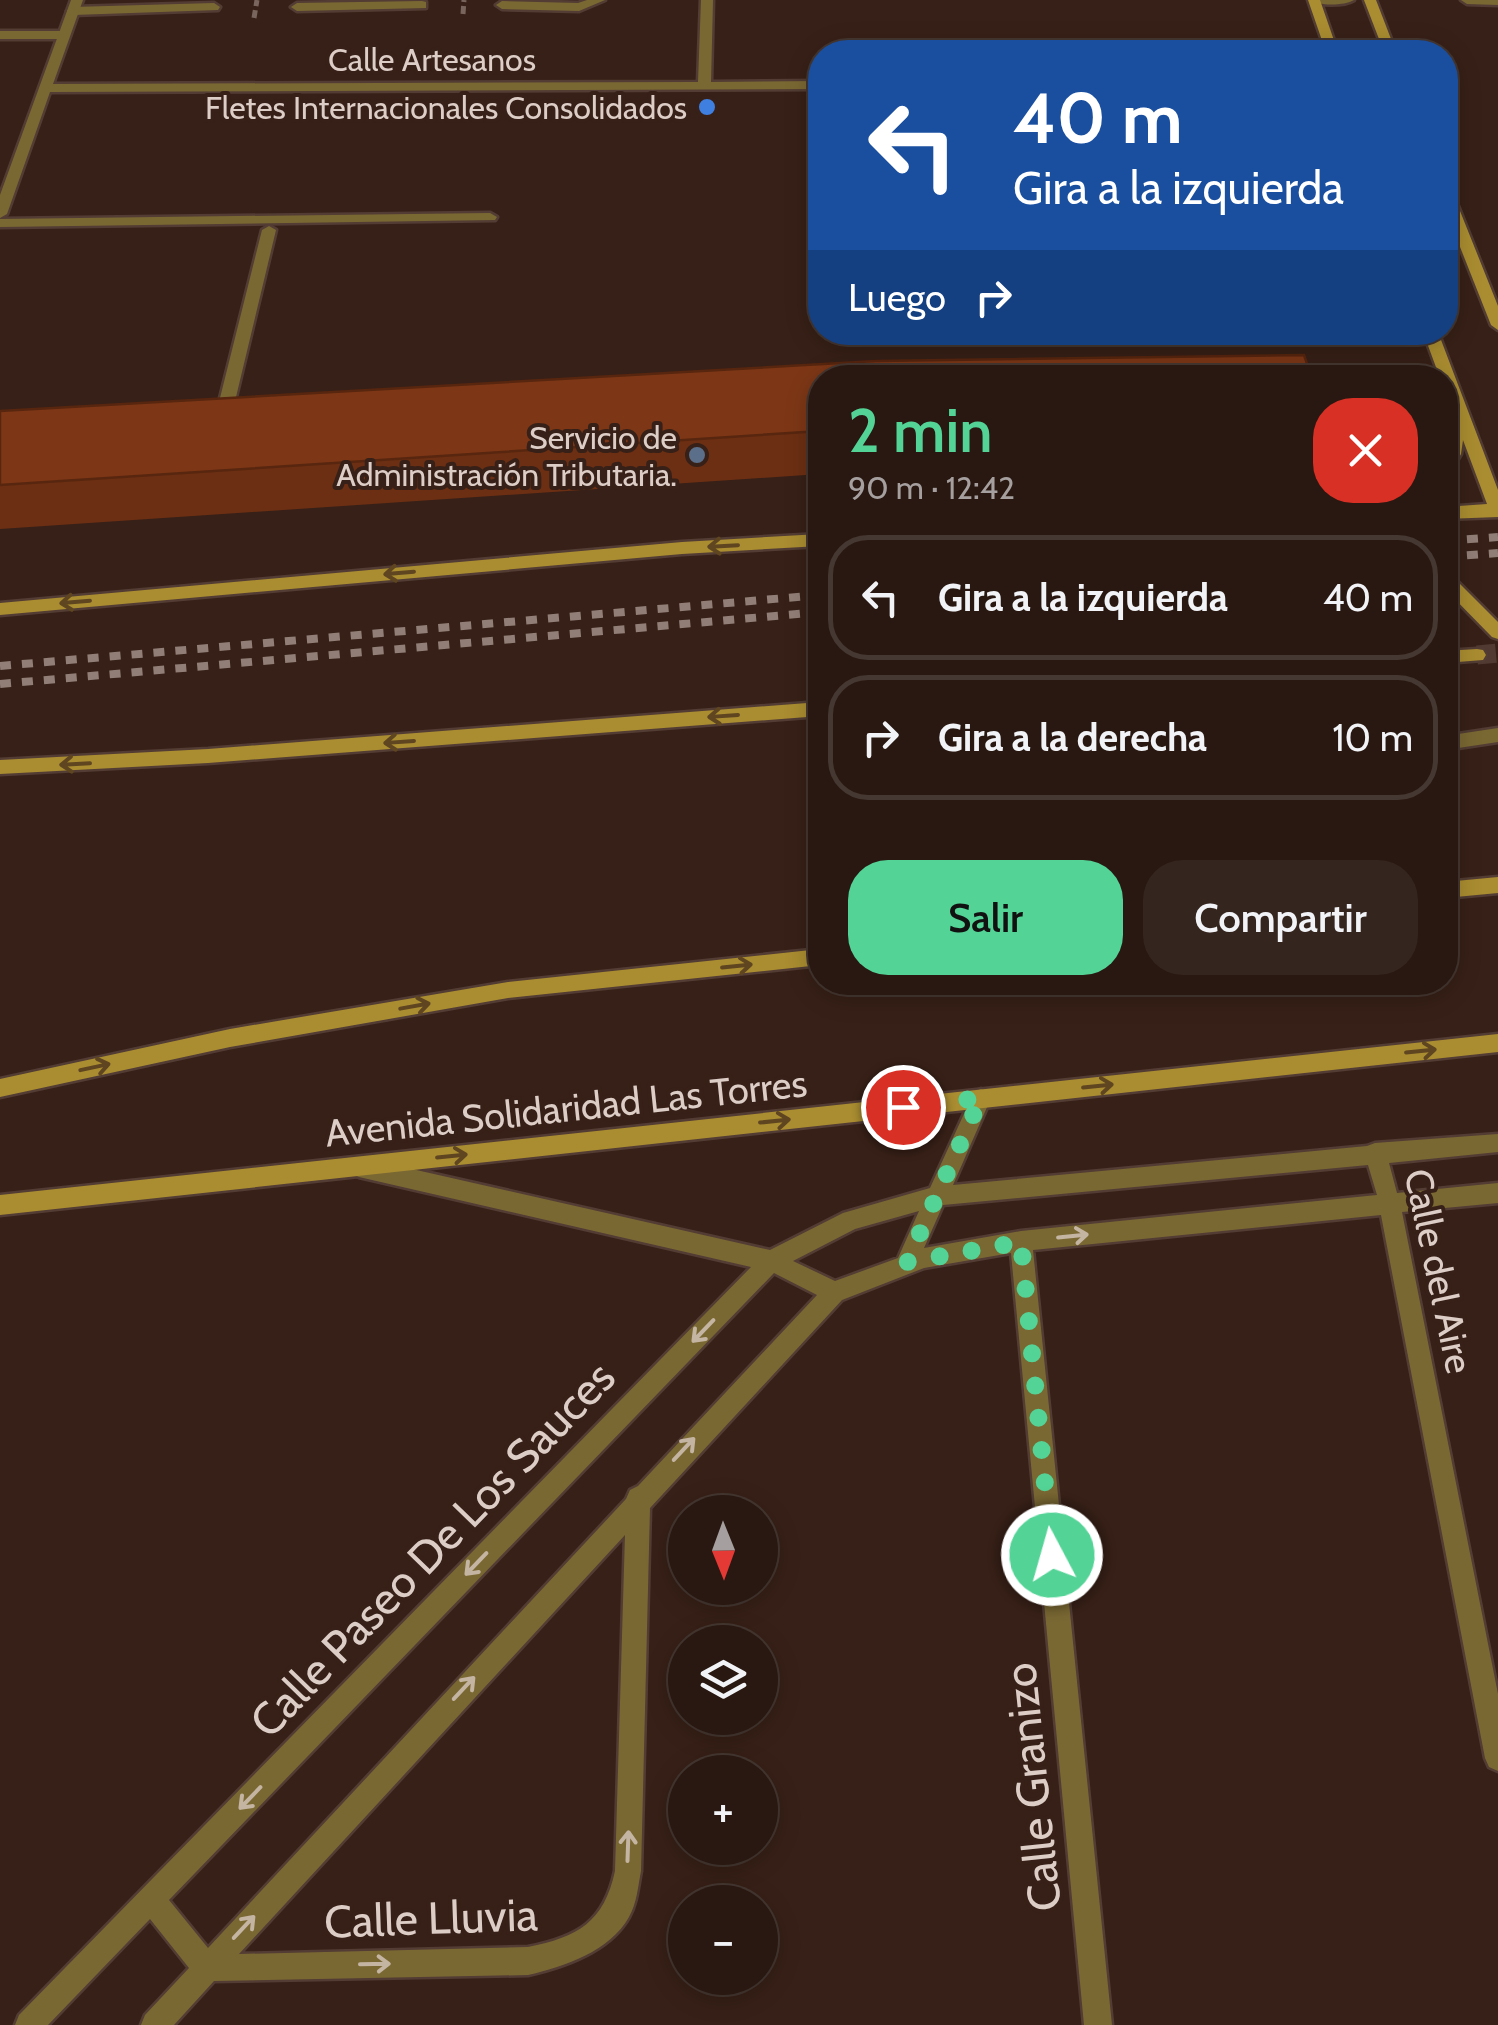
<!DOCTYPE html>
<html lang="es">
<meta charset="utf-8">
<style>
body{margin:0;font-family:Cabin,sans-serif;background:#35251f;color:#f1f3f6;height:100vh;display:flex;flex-direction:column;font-size:38px;white-space:nowrap}
*{box-sizing:border-box;margin:0}
p{font-size:32px;color:#a5a09f}
.icon{flex:none;width:55px;height:55px;fill:none;stroke:currentColor;stroke-width:2;stroke-linecap:round;stroke-linejoin:round}
.map{position:relative;flex:1;overflow:hidden}
.details{position:absolute;left:808px;top:365px;width:650px;height:630px;display:flex;flex-direction:column;background:#291811;border-radius:40px;box-shadow:0 5px 25px #0003,0 0 0 2px #453731}
.details>*{flex:none}
.banner{position:absolute;left:808px;top:40px;width:650px;height:305px;border-radius:40px;box-shadow:0 5px 25px #0003,0 0 0 2px #453731;background:#1a4fa0;color:#fff;overflow:hidden}
.needle{width:65px;rotate:179deg}
.buttons{position:absolute;left:668px;top:1495px;display:grid;gap:20px}
.buttons a{display:grid;place-items:center;width:110px;height:110px;border-radius:50%;background:#291811;box-shadow:0 5px 25px #0003,0 0 0 2px #453731;font-size:50px}
.pin{position:absolute;display:grid;place-items:center;width:85px;height:85px;color:#fff;margin:-42px;border:5px solid #fff;border-radius:50%;box-shadow:0 2px 10px #0007}
.me{position:absolute;width:110px;margin:-55px;rotate:354deg;stroke-linejoin:round;filter:drop-shadow(0 0 8px #0008)}
.turn{display:flex;align-items:center;gap:35px;height:210px;padding:0 40px;font-size:45px}
.turn .icon{width:130px;height:130px;stroke-width:2.5}
.turn b{display:block;font-size:70px;line-height:85px}
.then{display:flex;align-items:center;height:95px;padding:0 40px;background:#0003;gap:20px;font-size:38px}
.round{display:grid;place-items:center;flex:none;width:105px;height:105px;border-radius:40px;background:#35251f}
.overview{display:flex;align-items:center;justify-content:space-between;height:170px;padding:0 40px}
h1{font-size:60px;font-weight:600;line-height:75px;color:#53d396}
.action{display:flex;gap:20px;margin-top:auto;padding:20px 40px}
.action a{flex:1;height:115px;border-radius:40px;background:#53d396;color:#111;font-size:40px;font-weight:600;line-height:115px;text-align:center}
.action a+a{background:#35251f;color:#f1f3f6}
ul{padding:0;list-style:none}
li{display:flex;align-items:center;gap:30px;height:125px;margin:0 20px 15px;padding:0 20px;border:5px solid #453731;border-radius:40px}
li div{flex:1}
li b{display:block;font-size:38px}
li em{font-style:normal}
.map>svg:first-child{display:block}
.lines{fill:none;stroke-linecap:round;stroke-linejoin:round}
.secondary-tunnel{stroke:#503a31;stroke-width:19;stroke-dasharray:19 9;stroke-linecap:butt}
.service-casing{stroke:#523c33;stroke-width:5}
.minor-casing{stroke:#523c33;stroke-width:5}
.secondary-casing{stroke:#523c33;stroke-width:5}
.service{fill:#7a6833;fill-rule:evenodd}
.minor{fill:#7a6833;fill-rule:evenodd}
.secondary{fill:#aa8d31;fill-rule:evenodd}
.rail{stroke:#917e77;stroke-width:8;stroke-dasharray:11 11;stroke-linecap:butt}
.path-bridge{stroke:#79655d;stroke-width:5;stroke-dasharray:8 4;stroke-linecap:butt}
.wall{fill:#6c2f13}
.building{fill:#7d3716;stroke:#58260f;stroke-width:2.5}
.oneway{stroke:#5f4620}
.oneway2{stroke:#c4b4a2}
.route{stroke:#53d396;stroke-width:18;stroke-dasharray:0 32.4}
.shop-dot{fill:#3f7fe0;stroke:#372017;stroke-width:4}
.service-dot{fill:#5c6f8a;stroke:#372017;stroke-width:4}
.labels{text-anchor:middle;dominant-baseline:central;stroke-width:8;stroke-linejoin:round;paint-order:stroke}
.far-street-label{font-size:32px;fill:#ddcdc7;stroke:#372017}
.far-poi-label{font-size:32px;fill:#ddcdc7;stroke:#372017;text-anchor:end}
.street-label{font-size:38px;fill:#ddcdc7;stroke:#372017}
.near-street-label{font-size:45px;fill:#ddcdc7;stroke:#372017}
</style>
<div class="map">
<svg width="1498" height="2025" viewBox="0 0 1498 2025">
<rect width="100%" height="100%" fill="#372017"/>
<g class="lines">
<path class="secondary-tunnel" d="M1477 655 1498 653"/>
<g class="service-casing">
<g id="service">
<path d="M587 0H605L579 11 502 9 496 5 502 1 578 3Z"/>
<path d="M422 1 426 2V8L297 11 291 7 297 3Z"/>
<path d="M214 3 220 7 218 10 73 15 67 11 73 7Z"/>
<path d="M0 31H64L70 35 64 39H0Z"/>
<path d="M490 213 497 217 495 220 0 227V219Z"/>
<path d="M1498 728V742L1445 750V736Z"/>
</g>
</g>
<g class="minor-casing">
<g id="minor">
<path d="M71 0H83L53 84 698 82 701 0H713L711 82 820 81V89L50 92 7 214 0 218V195Z"/>
<path d="M1309 0H1354C1344 6 1319 6 1309 0Z"/>
<path d="M1461 0H1498V5L1467 4Z"/>
<path d="M269 226 276 230 230 422 222 427 214 422 262 230Z"/>
<path d="M981 1089 988 1092 991 1098 953 1185 1367 1146 1375 1143 1498 1134V1152L1389 1163 1397 1193 1498 1183V1203L1402 1212 1498 1694V1771L1489 1767 1485 1758 1381 1215 1033 1250 1112 2025H1084L1011 1253 924 1268 842 1300 650 1508 641 1871C638 1886 637 1903 629 1917 610 1951 564 1967 528 1975L214 1981 174 2025H141L145 2015 189 1968 150 1919 48 2025H15L19 2015 751 1267 359 1177 352 1174 348 1167 352 1160 359 1157 770 1250 843 1213 930 1188 974 1092ZM1368 1165 1377 1195 1021 1231 924 1248 943 1205ZM919 1211 898 1258 835 1281 793 1261 855 1229ZM774 1273 817 1295 638 1486 630 1490 626 1499 208 1948 169 1900ZM625 1535 615 1871C604 1922 578 1937 528 1947L239 1954Z"/>
</g>
</g>
<g class="secondary-casing">
<g id="secondary">
<path d="M1308 0H1320L1338 52H1326Z"/>
<path d="M1364 0H1376L1396 52H1384Z"/>
<path d="M1445 187 1452 191 1498 306V330L1491 325 1445 209Z"/>
<path d="M1423 332H1438L1498 490V517L1445 519V507L1487 504 1463 440 1461 454 1451 471 1445 472C1445 453 1450 435 1452 416 1453 405 1445 391 1445 378H1440Z"/>
<path d="M820 534V546L682 554 0 615V603L682 542Z"/>
<path d="M1445 573 1451 575 1498 622V639L1492 637 1445 589Z"/>
<path d="M1477 649 1483 650 1486 655 1483 660 1445 663V651Z"/>
<path d="M820 702V716L208 763 0 774V760L208 749Z"/>
<path d="M1498 877V893L1445 898V882Z"/>
<path d="M820 949V965L508 998 230 1047 0 1097V1079L230 1029 508 982Z"/>
<path d="M1498 1034V1052L0 1215V1195Z"/>
</g>
</g>
<use href="#service" class="service"/>
<use href="#minor" class="minor"/>
<use href="#secondary" class="secondary"/>
<g class="rail">
<path d="M1445 541 1498 537"/>
<path d="M1445 557 1498 553"/>
<path d="M0 666 820 595"/>
<path d="M0 684 820 612"/>
</g>
<g class="path-bridge">
<path d="M463 14 464 0"/>
<path d="M254 18 257 0"/>
</g>
</g>
<path class="wall" d="M820 378V474L0 529V411Z"/>
<path class="building" d="M1304 355 1312 378H820V431L0 485V411L876 361Z"/>
<defs><path id="oneway-shaft" d="M-6 0H5M1.5-3L5.5 0L1.5 3" fill="none" stroke-width="1.6" stroke-linecap="round" stroke-linejoin="round" transform="scale(2.5)"/></defs>
<g class="oneway">
<use href="#oneway-shaft" transform="translate(723 546) rotate(177)"/>
<use href="#oneway-shaft" transform="translate(399 573) rotate(175)"/>
<use href="#oneway-shaft" transform="translate(75 602) rotate(175)"/>
<use href="#oneway-shaft" transform="translate(723 716) rotate(176)"/>
<use href="#oneway-shaft" transform="translate(399 742) rotate(176)"/>
<use href="#oneway-shaft" transform="translate(75 764) rotate(177)"/>
<use href="#oneway-shaft" transform="translate(737 966) rotate(-6)"/>
<use href="#oneway-shaft" transform="translate(415 1006) rotate(-10)"/>
<use href="#oneway-shaft" transform="translate(1421 1051) rotate(-6)"/>
<use href="#oneway-shaft" transform="translate(95 1067) rotate(-12)"/>
<use href="#oneway-shaft" transform="translate(1098 1086) rotate(-6)"/>
<use href="#oneway-shaft" transform="translate(775 1121) rotate(-6)"/>
<use href="#oneway-shaft" transform="translate(452 1156) rotate(-6)"/>
</g>
<g class="oneway2">
<use href="#oneway-shaft" transform="translate(1073 1236) rotate(-6)"/>
<use href="#oneway-shaft" transform="translate(703 1331) rotate(134)"/>
<use href="#oneway-shaft" transform="translate(684 1449) rotate(-47)"/>
<use href="#oneway-shaft" transform="translate(476 1564) rotate(134)"/>
<use href="#oneway-shaft" transform="translate(464 1688) rotate(-47)"/>
<use href="#oneway-shaft" transform="translate(250 1798) rotate(134)"/>
<use href="#oneway-shaft" transform="translate(628 1846) rotate(-88)"/>
<use href="#oneway-shaft" transform="translate(244 1927) rotate(-47)"/>
<use href="#oneway-shaft" transform="translate(375 1964) rotate(-1)"/>
</g>
<g class="lines">
<path class="route" d="M903 1107 981 1098 907 1262 1021 1242 1052 1555"/>
</g>
<circle class="shop-dot" cx="707" cy="107" r="10"/>
<circle class="service-dot" cx="697" cy="455" r="10"/>
<g class="labels">
<g class="far-street-label">
<text x="432" y="59">Calle Artesanos</text>
</g>
<g class="far-poi-label">
<text x="687" y="107">Fletes Internacionales Consolidados</text>
<text x="677" y="437">Servicio de<tspan x="677" dy="37">Administración Tributaria.</tspan></text>
</g>
<g class="street-label">
<text transform="translate(566 1108) rotate(-6)">Avenida Solidaridad Las Torres</text>
<text transform="translate(1439 1271) rotate(78)">Calle del Aire</text>
</g>
<g class="near-street-label">
<text transform="translate(432 1549) rotate(-46)">Calle Paseo De Los Sauces</text>
<text transform="translate(1032 1787) rotate(-96)">Calle Granizo</text>
<text transform="translate(431 1918) rotate(-2)">Calle Lluvia</text>
</g>
</g>
</svg>
<div class="buttons">
<a><svg class="needle" viewBox="-14 -14 28 28"><path d="M0-13l5 13h-10z" fill="#e53935"/><path d="M0 13l5-13h-10z" fill="#a5a09f"/></svg></a>
<a><svg class="icon" aria-label="layers" viewBox="0 0 24 24"><path d="M12 4l9 5-9 5-9-5zM3 14l9 5 9-5"/></svg></a>
<a>+</a>
<a>−</a>
</div>
<div class="pin" style="left:903px;top:1107px;background:#d93025"><svg class="icon" aria-label="arrive" viewBox="0 0 24 24"><path d="M6 21V4h12l-3 4 3 4H6"/></svg></div>
<svg class="me" style="left:1052px;top:1555px" viewBox="-20 -20 40 40"><circle r="17" fill="#53d396" stroke="#fff" stroke-width="3"/><path d="M0-11L8 9 0 5-8 9z" fill="#fff"/></svg>
<div class="banner">
<div class="turn"><svg class="icon" aria-label="left" viewBox="0 0 24 24"><path d="M17 20v-9H6M10 6l-5 5 5 5"/></svg><div><b>40 m</b>Gira a la izquierda</div></div>
<div class="then">Luego<svg class="icon" aria-label="right" viewBox="0 0 24 24"><path d="M7 20v-9h11M14 6l5 5-5 5"/></svg></div>
</div>
<section class="details">
<div class="overview"><div><h1>2 min</h1><p>90 m · 12:42</p></div><a class="round" style="background:#d93025;color:#fff"><svg class="icon" aria-label="close" viewBox="0 0 24 24"><path d="M6 6l12 12M18 6L6 18"/></svg></a></div>
<ul>
<li><svg class="icon" aria-label="left" viewBox="0 0 24 24"><path d="M17 20v-9H6M10 6l-5 5 5 5"/></svg><div><b>Gira a la izquierda</b></div><em>40 m</em></li>
<li><svg class="icon" aria-label="right" viewBox="0 0 24 24"><path d="M7 20v-9h11M14 6l5 5-5 5"/></svg><div><b>Gira a la derecha</b></div><em>10 m</em></li>
</ul>
<div class="action"><a>Salir</a><a>Compartir</a></div>
</section>
</div>
